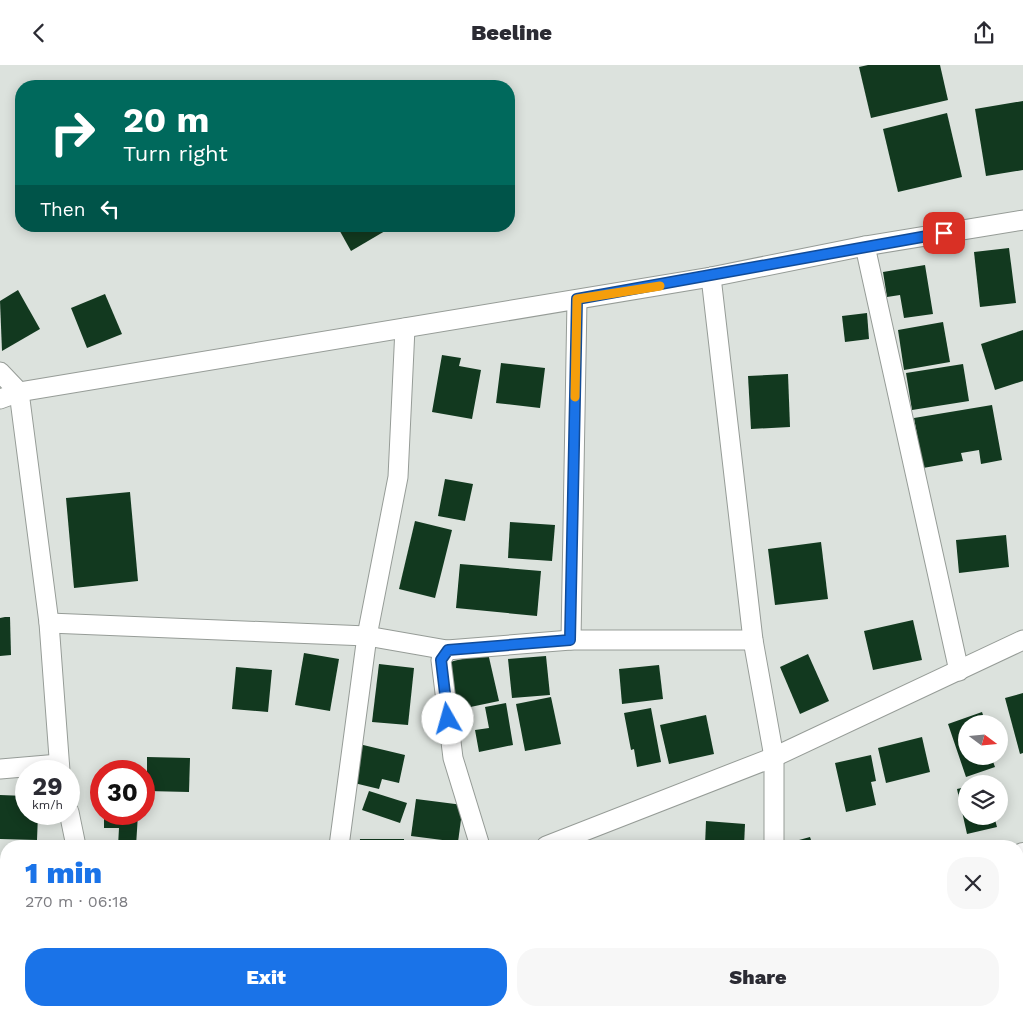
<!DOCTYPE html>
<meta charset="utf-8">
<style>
body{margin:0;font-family:"Work Sans",sans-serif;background:#f7f7f7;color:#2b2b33;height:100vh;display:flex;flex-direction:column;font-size:19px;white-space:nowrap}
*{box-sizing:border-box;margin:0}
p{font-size:16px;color:#7c7c81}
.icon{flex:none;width:28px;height:28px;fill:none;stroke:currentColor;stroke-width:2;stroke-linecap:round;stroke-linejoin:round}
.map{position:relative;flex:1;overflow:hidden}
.drawer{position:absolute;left:0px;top:775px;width:1024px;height:176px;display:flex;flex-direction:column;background:#fff;border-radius:20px 20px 0 0;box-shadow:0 2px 12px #0003}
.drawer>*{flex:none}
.banner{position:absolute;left:15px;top:15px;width:500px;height:152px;border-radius:20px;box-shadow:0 2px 12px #0003;background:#00695c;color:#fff;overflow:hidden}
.needle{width:32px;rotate:106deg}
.fabs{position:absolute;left:958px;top:650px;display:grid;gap:10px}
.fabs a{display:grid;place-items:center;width:50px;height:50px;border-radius:50%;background:#fff;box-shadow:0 2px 12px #0003;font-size:25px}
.speed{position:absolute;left:15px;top:695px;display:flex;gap:10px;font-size:25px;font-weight:700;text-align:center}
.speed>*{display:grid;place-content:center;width:65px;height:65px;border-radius:50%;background:#fff;box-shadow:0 2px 12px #0003;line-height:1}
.speed small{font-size:12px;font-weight:400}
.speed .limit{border:8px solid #d22;background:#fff;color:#111}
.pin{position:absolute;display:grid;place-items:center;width:42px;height:42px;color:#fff;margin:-21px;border-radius:10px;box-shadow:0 2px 8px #0006}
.me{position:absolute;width:55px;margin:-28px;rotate:353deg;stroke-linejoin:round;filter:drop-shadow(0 0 4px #0008)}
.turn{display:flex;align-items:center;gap:18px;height:105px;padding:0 25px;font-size:22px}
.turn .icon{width:65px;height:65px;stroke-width:2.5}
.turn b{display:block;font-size:35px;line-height:42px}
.then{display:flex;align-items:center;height:48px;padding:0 25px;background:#0003;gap:10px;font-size:19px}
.round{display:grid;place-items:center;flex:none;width:52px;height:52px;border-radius:20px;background:#f7f7f7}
.summary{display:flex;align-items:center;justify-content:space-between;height:85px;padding:0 25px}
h1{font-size:30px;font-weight:800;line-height:38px;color:#1a73e8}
.action{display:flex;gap:10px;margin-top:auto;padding:10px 25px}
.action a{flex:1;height:58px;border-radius:20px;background:#1a73e8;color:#fff;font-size:20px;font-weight:800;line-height:58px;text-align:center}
.action a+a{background:#f7f7f7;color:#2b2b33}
header{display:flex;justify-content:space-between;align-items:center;height:65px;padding:0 25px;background:#fff;font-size:22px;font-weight:800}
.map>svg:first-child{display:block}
.building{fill:#12391f}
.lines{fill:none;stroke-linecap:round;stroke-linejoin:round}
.minor-casing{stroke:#969c97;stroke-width:21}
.tertiary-casing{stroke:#969c97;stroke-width:26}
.minor{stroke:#fff;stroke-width:19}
.tertiary{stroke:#fff;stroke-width:24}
.route-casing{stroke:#114b97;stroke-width:12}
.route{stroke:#1a73e8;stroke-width:9}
.slow{stroke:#f59e0b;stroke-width:9}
</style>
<header><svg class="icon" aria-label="back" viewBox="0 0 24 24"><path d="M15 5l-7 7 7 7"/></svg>Beeline<svg class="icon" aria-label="share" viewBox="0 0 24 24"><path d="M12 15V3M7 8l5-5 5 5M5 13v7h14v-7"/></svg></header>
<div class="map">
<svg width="1023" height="951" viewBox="0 0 1023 951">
<rect width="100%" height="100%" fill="#dce2dd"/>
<g class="building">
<path d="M868 0H940L948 35 871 53 859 2Z"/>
<path d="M1023 36V105L986 111 975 44Z"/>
<path d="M947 48 962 112 898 127 883 64Z"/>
<path d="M337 161H382L385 166 351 186Z"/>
<path d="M1009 183 1016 238 980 242 974 187Z"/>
<path d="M925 200 933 249 904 253 900 230 887 232 883 207Z"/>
<path d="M18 225 40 264 2 286 0 236Z"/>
<path d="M105 229 122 269 87 283 71 243Z"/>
<path d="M867 248 869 274 845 277 842 251Z"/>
<path d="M943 257 950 297 904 305 898 265Z"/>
<path d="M1023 265V316L995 325 981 279Z"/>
<path d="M442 290 461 293 459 301 481 305 472 354 432 347Z"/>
<path d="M501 298 545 303 540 343 496 338Z"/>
<path d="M963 299 969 336 912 345 906 308Z"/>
<path d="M788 309 790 362 751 364 748 311Z"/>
<path d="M992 340 1002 395 981 399 979 385 961 388 963 396 923 403 914 353Z"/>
<path d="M445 414 473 419 465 456 438 451Z"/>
<path d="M130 427 138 516 74 523 66 433Z"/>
<path d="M415 456 452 465 435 533 399 524Z"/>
<path d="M510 457 555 460 552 496 508 493Z"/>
<path d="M1006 470 1009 502 959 508 956 475Z"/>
<path d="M821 477 828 534 775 540 768 484Z"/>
<path d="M460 499 541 506 537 551 456 543Z"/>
<path d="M5 552H10L11 590 0 591V553Z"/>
<path d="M913 555 922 595 873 605 864 566Z"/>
<path d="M304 588 339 594 330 646 295 640Z"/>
<path d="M488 588 499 636 456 645 445 598Z"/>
<path d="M808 589 829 636 800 649 780 602Z"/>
<path d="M546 591 550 630 512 633 508 594Z"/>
<path d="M379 599 414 603 408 660 372 657Z"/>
<path d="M659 600 663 634 622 639 619 604Z"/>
<path d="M236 602 272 605 268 647 232 644Z"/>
<path d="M1023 628V688L1020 689 1005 633Z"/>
<path d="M551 632 561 679 525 686 516 639Z"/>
<path d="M506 638 513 680 479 687 475 665 489 663 485 642Z"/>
<path d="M651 643 661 697 637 702 634 684 631 685 624 648Z"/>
<path d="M982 647 986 659H966V691H991L995 702 966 712 948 659Z"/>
<path d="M706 650 714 689 669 699 660 660Z"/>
<path d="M922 672 930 707 886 718 878 683Z"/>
<path d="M359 679 405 690 399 718 382 714 379 724 350 717Z"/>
<path d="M871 690 876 716 871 717 876 740 846 747 835 698Z"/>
<path d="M147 692 190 693 189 727 147 726Z"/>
<path d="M966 722V751H994L997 762 967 769 957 724Z"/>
<path d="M369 726 407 738 400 758 362 745Z"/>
<path d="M0 730 26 731V749H38L37 775 0 774Z"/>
<path d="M416 734 463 740 458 777 411 771Z"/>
<path d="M104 749H138L136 781H118L119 763H104Z"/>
<path d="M706 756 745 759 744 781H705Z"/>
<path d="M810 772 813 781H789L788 778Z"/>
<path d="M360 774H404V781H359Z"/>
<path d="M1023 819V859L1018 847V822Z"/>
<rect x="213" y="945" width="69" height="6"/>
<path d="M571 945H611L612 946 604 951H575Z"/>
<path d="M763 945H809L811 951H765Z"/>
<path d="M959 945H1010L1013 951H962Z"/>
</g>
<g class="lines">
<g class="minor-casing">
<g id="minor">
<path d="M865 181 959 606"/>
<path d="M711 212 753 575 774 692V781"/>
<path d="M0 307 19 327 49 558 60 706"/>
<path d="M0 334 19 327 711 212 865 181 1023 155"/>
<path d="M49 558 367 571 447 585 571 575H753"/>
<path d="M571 575 577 235"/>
<path d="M447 585 441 595 453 693 480 781"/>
<path d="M0 704 59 699"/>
<path d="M69 747 76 781"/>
<path d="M339 781 367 571 398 412 405 263"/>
<path d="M546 781 774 692 1023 575"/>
<path d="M0 893 6 892"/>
<path d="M109 945 110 951"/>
<path d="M936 945 939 951"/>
<path d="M316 951 317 945"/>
</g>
</g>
<g class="tertiary-casing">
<g id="tertiary">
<path d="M1018 793 1023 790"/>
<path d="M686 951 700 945"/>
</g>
</g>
<use href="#minor" class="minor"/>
<use href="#tertiary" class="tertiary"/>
</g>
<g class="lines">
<g class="route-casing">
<path id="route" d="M448 654 441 595 448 585 570 575 577 234 944 168"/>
</g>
<use href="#route" class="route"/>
<path class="slow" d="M575 332 577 234 660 221"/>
</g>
</svg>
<div class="fabs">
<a><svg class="needle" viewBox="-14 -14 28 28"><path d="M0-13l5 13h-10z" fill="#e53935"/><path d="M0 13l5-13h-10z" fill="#7c7c81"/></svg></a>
<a><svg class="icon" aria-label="layers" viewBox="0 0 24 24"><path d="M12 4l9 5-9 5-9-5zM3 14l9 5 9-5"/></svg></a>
</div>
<div class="speed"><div>29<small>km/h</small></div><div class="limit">30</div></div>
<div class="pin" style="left:944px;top:168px;background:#d93025"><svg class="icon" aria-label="arrive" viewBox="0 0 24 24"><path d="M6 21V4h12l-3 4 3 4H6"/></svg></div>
<svg class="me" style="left:448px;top:654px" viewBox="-20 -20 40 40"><circle r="19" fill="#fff"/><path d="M0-13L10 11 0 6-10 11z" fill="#1a73e8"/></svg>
<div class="banner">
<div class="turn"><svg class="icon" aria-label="right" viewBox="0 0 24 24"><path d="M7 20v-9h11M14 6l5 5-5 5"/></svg><div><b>20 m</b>Turn right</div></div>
<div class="then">Then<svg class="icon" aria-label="left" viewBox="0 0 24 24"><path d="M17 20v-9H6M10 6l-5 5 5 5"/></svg></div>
</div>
<section class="drawer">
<div class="summary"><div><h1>1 min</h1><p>270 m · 06:18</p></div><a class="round"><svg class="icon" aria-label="close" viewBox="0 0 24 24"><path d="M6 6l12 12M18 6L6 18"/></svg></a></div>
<div class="action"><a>Exit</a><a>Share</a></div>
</section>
</div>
